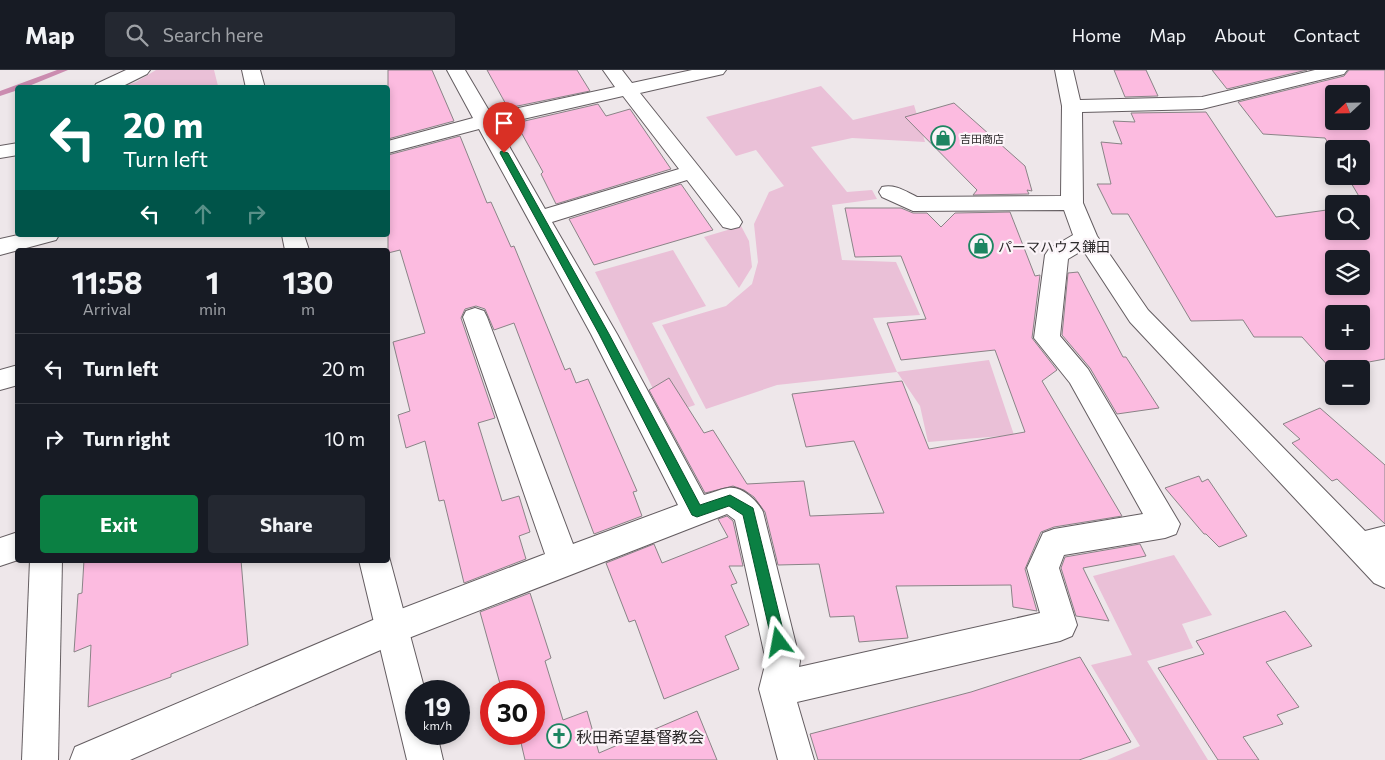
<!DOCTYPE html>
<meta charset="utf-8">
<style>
body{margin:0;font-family:Commissioner,"Noto Sans JP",sans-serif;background:#242831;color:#f1f3f6;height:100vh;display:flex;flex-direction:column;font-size:19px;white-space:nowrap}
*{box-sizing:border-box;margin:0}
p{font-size:16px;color:#9ea1a6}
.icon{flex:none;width:28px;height:28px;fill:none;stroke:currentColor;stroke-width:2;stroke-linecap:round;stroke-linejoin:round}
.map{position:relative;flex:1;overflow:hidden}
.sheet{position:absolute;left:15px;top:178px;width:375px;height:315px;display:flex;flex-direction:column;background:#171b24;border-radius:5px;box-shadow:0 2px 8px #0003}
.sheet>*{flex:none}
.top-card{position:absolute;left:15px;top:15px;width:375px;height:152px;border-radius:5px;box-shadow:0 2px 8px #0003;background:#00695c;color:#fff;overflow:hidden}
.needle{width:32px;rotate:248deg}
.buttons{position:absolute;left:1325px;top:15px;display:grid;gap:10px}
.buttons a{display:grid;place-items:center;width:45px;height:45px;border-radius:5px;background:#171b24;box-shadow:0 2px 8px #0003;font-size:25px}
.speed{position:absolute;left:405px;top:610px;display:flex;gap:10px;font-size:25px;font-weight:700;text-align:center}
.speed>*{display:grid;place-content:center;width:65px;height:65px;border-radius:50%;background:#171b24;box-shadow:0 2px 8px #0003;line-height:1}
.speed small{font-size:12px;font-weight:400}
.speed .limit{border:8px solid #d22;background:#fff;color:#111}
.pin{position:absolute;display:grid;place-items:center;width:42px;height:42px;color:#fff;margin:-51px -21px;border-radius:50% 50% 50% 0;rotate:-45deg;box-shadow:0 0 5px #0007}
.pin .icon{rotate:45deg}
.me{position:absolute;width:55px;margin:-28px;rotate:347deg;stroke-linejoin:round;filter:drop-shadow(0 0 4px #0008)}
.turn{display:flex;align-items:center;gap:18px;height:105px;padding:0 25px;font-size:22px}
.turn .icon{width:65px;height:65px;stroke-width:2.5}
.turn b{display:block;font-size:35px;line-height:42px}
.lanes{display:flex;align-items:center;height:48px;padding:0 25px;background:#0003;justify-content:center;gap:25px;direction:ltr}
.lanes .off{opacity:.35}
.eta{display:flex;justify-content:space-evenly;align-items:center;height:85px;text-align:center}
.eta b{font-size:30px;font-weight:700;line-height:35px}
.cta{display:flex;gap:10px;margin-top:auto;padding:10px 25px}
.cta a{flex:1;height:58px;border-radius:5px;background:#0b8043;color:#fff;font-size:20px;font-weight:700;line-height:58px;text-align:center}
.cta a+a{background:#242831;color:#f1f3f6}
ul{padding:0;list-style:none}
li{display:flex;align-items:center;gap:15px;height:70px;padding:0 25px;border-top:1px solid #363941}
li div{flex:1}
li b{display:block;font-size:19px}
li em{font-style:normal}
header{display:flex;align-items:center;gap:30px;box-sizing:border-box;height:70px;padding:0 25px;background:#171b24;border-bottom:1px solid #363941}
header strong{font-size:24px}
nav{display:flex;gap:28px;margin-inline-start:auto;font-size:18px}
.search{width:350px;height:45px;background:#242831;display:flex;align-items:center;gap:12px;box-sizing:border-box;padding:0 18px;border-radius:5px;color:#9ea1a6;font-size:19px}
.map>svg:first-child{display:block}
.green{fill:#eac0d7}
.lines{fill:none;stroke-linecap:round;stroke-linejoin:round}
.stream{fill:#cb8cb0;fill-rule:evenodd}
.building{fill:#fcbbe0;stroke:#8a8487;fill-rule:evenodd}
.minor-casing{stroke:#645d61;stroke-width:2}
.major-casing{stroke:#645d61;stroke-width:2}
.minor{fill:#fff;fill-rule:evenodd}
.major{fill:#fff;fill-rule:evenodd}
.route{fill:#0b8043;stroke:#07532c}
.labels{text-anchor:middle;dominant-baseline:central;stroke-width:4.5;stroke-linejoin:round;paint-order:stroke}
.far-poi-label{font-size:11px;fill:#2d2a2b;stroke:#fbf4f8;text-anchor:start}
.poi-label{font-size:14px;fill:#2d2a2b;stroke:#fbf4f8;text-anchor:start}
.near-poi-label{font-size:16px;fill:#2d2a2b;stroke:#fbf4f8;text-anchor:start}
</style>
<header>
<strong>Map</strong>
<div class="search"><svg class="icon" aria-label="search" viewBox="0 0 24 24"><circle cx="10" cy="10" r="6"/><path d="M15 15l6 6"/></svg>Search here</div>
<nav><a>Home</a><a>Map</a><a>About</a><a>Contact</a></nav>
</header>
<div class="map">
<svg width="1385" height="690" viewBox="0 0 1385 690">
<rect width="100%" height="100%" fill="#eee7ea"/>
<g class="green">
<path d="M156 0H214L218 16 210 18 120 17 136 12Z"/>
<path d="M821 16 853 50 914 35 925 72 852 68 811 77 847 122 872 120 877 129 832 135 842 190 896 192 920 245 873 248 897 302 989 290 1014 365 928 372 920 336 897 302 777 315 706 339 662 255 726 236 752 214 758 192 754 154 769 122 784 116 756 80 736 86 706 47Z"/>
<path d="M741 156 749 171 752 197 739 218 704 167Z"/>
<path d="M673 180 706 236 652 253 695 335 666 345 595 202Z"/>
<path d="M1174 485 1212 545 1182 554 1193 578 1147 591 1208 690H1107L1140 676 1091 595 1132 585 1093 506Z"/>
</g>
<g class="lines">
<path class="stream" d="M57 0H68L24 18H18V20L0 26V21Z"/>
</g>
<g class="building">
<path d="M388 0H432L454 51 388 69Z"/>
<path d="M487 0H577L590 21 508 38Z"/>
<path d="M1114 0H1146L1158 26 1125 27Z"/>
<path d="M1212 0H1307L1227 19Z"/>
<path d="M1349 0H1385V289L1331 299 1302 267H1254L1243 250 1191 251 1128 144H1112L1097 114H1111L1101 72 1122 74 1113 51 1135 52 1131 43 1206 42 1276 147 1334 139V161H1361V139L1367 140 1347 106H1361V79H1334V83L1325 68 1263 64 1238 32 1344 6ZM1334 24H1361V51H1334ZM1334 189H1361V216H1334ZM1334 244H1361V271H1334Z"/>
<path d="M954 33 1025 96 1032 121 1027 120 1029 124 973 125 977 120 905 47Z"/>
<path d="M598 34 606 46 630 39 671 99 556 134 541 104 543 102 516 53Z"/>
<path d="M460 66 487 133 491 132 511 177 514 176 565 300 570 298 576 313 588 309 637 421 633 422 642 446 594 464 514 253 494 260 485 239 476 236 465 239 461 248 495 348 478 353 502 431 519 426 530 462 519 466 526 489 464 513 444 430 439 431 425 371 406 378 398 345 410 341 393 272 425 263 400 180 388 183V85Z"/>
<path d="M681 114 713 160 594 195 569 149Z"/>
<path d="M845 138H901L913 143H927L941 157 955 143 1010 142 1035 206 1040 205 1032 268 1057 300 1042 311 1122 446 1054 457 1041 462 1025 499 1037 541 1013 537 1011 515 896 516 908 568 859 572 854 546 830 547 819 494 778 495 765 442 754 427 744 420 733 416 705 423 649 320 669 308 704 363 713 360 747 414 804 411 810 446 884 443 854 371 806 377 792 324 902 311 929 379 1025 362 995 280 901 290 887 253 926 249 901 186 855 187Z"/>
<path d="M1078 202 1123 287H1126L1159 338 1117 344 1090 298 1062 265 1068 203Z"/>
<path d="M1320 338 1385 395V454L1337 409 1332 411 1292 373 1300 369 1283 354Z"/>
<path d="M1199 406 1202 412 1208 409 1247 466 1219 477 1206 464H1204L1165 418Z"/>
<path d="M727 446 733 451 743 496H729L737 513 731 515 749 555 725 566 739 599 664 629 635 550 629 552 606 493 654 474 662 493 728 467 718 449Z"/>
<path d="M1140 474 1146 486 1083 498 1109 551 1076 546 1061 498 1065 487Z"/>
<path d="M84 490H241L248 575 171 604V607L88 637 91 575 74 582 78 524 82 523Z"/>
<path d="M530 523 551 588 545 591 563 650 587 641 599 683 697 641 717 690H525L519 664H534V621H502L480 542Z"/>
<path d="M1285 541 1312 576 1266 592 1299 637 1277 645 1283 654 1243 667 1259 690H1218L1158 598 1204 584 1196 571Z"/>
<path d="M1080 587 1131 672 1079 690H818L810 664 971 622Z"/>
</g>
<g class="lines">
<g class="minor-casing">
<g id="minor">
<path d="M126 0H150L147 4 119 18H94L96 14Z"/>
<path d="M447 0H465L491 44 615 17 603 0H622L632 13 692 0H726L723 4 640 23 739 147 742 152 739 157 731 159 723 157 687 110 552 152 617 264 704 425C712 423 720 419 728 418 741 415 758 431 763 442L800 591 799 597 1040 543 1027 498 1043 463 1054 459 1143 444 1070 313 1034 268 1045 185 1049 179 1073 165 1064 140 913 141 882 127 879 122 882 117C895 114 905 121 917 127L1061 126 1062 36 1055 0H1073L1080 30 1202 27 1315 0H1347L1344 4 1202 39 1082 42 1083 133 1097 166 1148 240 1365 461 1385 456V518L1374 513 1130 252 1083 180 1068 189 1060 266 1088 299 1180 454 1176 464 1165 468 1064 485 1059 498 1077 555 1072 566 1060 571 797 632 814 690H778L759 619 766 591 735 450 727 444 401 571 130 690H70L75 677 380 547 545 484 463 247 466 241 475 238 484 241 487 247 573 474 678 435 591 264 479 59 388 83V71L473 48ZM623 26 679 99 545 139 497 55Z"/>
<path d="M18 73V85L0 88V76Z"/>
<path d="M18 165H59L56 170 0 185V169Z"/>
<path d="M18 295V315L0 320V300Z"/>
<path d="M18 462V490L0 496V468Z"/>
<path d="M30 490H62L58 690H22Z"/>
</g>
</g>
<g class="major-casing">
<g id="major">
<path d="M242 0H260L265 18H246Z"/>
<path d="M282 165H304L309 180H285Z"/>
<path d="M388 483 425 621H416V664H437L443 690H407L359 490H388Z"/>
</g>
</g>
<use href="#minor" class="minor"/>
<use href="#major" class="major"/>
</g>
<path class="route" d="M501 81 508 83 609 264 700 435 730 425 753 438 786 572 784 577 779 579 774 577 772 572 743 445 729 436 697 447 692 445 599 264 500 83Z"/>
<defs>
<g id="shop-ring" transform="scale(1.25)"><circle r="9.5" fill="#fbf4f8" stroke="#1d8561" stroke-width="1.5"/><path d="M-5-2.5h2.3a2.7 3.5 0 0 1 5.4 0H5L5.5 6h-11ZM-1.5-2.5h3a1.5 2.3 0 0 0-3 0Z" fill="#1d8561"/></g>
<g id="church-ring" transform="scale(1.25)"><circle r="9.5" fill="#fbf4f8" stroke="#1d8561" stroke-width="1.5"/><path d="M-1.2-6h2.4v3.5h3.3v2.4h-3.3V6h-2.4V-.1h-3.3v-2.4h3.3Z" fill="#1d8561"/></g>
</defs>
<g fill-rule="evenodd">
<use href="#shop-ring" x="943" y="68"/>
<use href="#shop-ring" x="981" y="176"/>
<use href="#church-ring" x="559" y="666"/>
</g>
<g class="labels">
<g class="far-poi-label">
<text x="960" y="68">吉田商店</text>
</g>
<g class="poi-label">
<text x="998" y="176">パーマハウス鎌田</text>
</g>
<g class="near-poi-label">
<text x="576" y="666">秋田希望基督教会</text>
</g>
</g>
</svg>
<div class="buttons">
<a><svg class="needle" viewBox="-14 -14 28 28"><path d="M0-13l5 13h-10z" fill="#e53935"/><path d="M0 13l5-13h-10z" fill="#9ea1a6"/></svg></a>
<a><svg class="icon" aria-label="sound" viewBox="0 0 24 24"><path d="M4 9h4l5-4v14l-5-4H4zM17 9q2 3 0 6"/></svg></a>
<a><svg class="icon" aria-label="search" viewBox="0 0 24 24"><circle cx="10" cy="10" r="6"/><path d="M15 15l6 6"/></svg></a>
<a><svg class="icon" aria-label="layers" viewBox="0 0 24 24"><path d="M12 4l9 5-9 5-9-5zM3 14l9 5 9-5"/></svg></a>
<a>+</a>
<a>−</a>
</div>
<div class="speed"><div>19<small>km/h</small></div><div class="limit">30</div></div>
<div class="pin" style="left:504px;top:83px;background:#d93025"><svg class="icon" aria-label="arrive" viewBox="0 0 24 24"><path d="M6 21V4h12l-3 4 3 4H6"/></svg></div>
<svg class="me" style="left:779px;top:572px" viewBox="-20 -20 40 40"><path d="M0-17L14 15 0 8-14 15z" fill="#0b8043" stroke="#fff" stroke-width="4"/></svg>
<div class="top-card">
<div class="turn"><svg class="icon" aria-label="left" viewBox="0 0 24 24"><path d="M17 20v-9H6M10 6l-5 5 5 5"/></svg><div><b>20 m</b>Turn left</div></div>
<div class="lanes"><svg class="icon" aria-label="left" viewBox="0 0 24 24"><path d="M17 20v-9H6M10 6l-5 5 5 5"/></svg><svg class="icon off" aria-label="ahead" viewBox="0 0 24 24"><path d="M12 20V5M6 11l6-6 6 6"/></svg><svg class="icon off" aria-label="right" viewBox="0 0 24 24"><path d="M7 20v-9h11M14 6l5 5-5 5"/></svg></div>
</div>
<section class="sheet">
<div class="eta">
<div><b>11:58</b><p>Arrival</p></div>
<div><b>1</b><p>min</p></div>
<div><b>130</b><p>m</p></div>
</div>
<ul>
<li><svg class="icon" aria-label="left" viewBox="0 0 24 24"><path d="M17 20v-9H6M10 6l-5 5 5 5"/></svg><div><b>Turn left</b></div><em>20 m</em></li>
<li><svg class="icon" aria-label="right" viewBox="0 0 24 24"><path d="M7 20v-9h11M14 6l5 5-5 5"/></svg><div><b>Turn right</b></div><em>10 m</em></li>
</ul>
<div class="cta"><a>Exit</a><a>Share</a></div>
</section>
</div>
